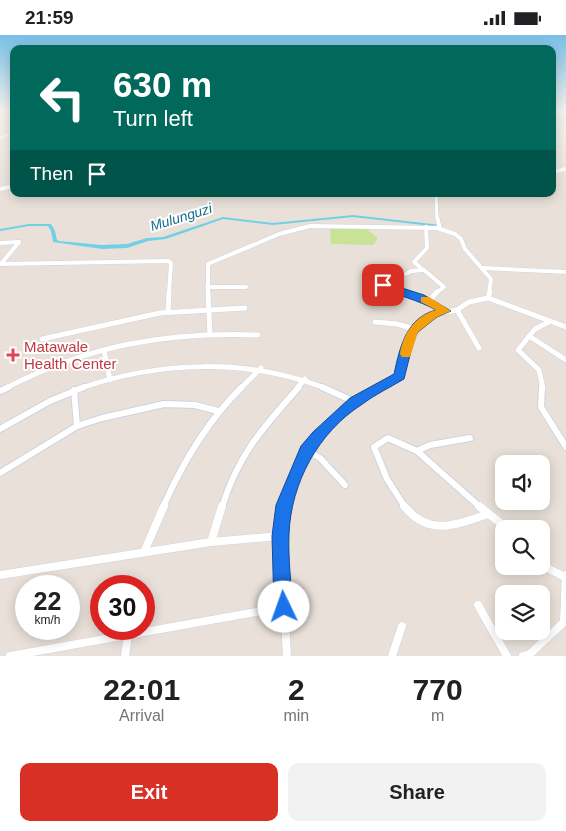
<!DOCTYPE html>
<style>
body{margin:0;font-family:Arial,sans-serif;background:#f2f2f2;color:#202124;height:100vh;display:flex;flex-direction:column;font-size:19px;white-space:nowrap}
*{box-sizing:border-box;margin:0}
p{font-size:16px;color:#757577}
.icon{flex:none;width:28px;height:28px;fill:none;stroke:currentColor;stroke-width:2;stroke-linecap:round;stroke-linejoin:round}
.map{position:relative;height:621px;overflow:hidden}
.side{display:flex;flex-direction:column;background:#fff;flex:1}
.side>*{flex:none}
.guide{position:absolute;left:10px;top:10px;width:546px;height:152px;border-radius:10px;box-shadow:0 2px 12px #0003;background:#00695c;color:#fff;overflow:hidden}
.fabs{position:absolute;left:495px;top:420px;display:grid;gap:10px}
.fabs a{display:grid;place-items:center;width:55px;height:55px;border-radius:10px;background:#fff;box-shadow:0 2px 12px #0003;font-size:25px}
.speed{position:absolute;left:15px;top:540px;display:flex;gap:10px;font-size:25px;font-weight:700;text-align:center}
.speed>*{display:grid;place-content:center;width:65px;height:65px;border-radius:50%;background:#fff;box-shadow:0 2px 12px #0003;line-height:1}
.speed small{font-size:12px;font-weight:400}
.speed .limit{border:8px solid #d22;background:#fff;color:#111}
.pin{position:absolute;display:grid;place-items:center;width:42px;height:42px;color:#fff;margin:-21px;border-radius:10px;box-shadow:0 2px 8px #0006}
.me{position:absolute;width:55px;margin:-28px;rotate:357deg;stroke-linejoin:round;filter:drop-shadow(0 0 4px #0008)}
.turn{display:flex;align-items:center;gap:18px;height:105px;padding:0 20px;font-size:22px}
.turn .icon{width:65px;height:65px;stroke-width:2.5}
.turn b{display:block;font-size:35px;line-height:42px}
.then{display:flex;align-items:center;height:48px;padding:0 20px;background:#0003;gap:10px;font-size:19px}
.eta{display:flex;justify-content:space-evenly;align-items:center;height:85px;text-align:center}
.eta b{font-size:30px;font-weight:700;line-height:35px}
.cta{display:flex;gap:10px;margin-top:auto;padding:10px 20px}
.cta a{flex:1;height:58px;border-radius:10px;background:#d93025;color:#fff;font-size:20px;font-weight:700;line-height:58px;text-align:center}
.cta a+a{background:#f2f2f2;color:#202124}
.status{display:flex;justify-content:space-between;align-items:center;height:35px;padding:0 25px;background:#fff;direction:ltr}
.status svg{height:14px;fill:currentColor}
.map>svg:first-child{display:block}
.pitch{fill:#c8e395}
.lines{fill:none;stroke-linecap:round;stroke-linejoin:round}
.river{fill:#72d0e5;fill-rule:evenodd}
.minor-far5-casing{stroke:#cfd3df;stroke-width:3}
.minor-far4-casing{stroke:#cfd3df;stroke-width:4}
.minor-far3-casing{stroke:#cfd3df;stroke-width:5}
.minor-far2-casing{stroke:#cfd3df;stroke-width:6}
.minor-far1-casing{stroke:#cfd3df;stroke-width:8}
.minor-casing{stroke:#cfd3df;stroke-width:9}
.tertiary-casing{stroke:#cfd3df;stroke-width:4.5}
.minor-far5{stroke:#fff;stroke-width:2.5}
.minor-far4{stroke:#fff;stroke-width:3}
.minor-far3{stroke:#fff;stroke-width:4}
.minor-far2{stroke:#fff;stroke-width:5}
.minor-far1{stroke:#fff;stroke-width:6}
.minor{stroke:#fff;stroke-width:8}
.tertiary{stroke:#fff;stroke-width:4}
.route{fill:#1a73e8;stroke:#114b97}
.slow{fill:#f59e0b}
.health-dot{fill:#e0444e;stroke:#fff;stroke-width:2}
.labels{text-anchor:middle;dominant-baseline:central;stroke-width:4;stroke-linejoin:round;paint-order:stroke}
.far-water-label{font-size:14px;font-style:italic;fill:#166d8c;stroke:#fff}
.health-label{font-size:15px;fill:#be3a42;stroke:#fff;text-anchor:start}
</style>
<div class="status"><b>21:59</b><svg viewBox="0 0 49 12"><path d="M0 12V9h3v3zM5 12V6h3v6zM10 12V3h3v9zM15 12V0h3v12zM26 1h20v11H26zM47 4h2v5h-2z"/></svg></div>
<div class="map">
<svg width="566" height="621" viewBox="0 0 566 621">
<rect width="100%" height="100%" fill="#e9e1d9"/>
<path class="pitch" d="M330 193 366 194 378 203 373 210 331 209Z"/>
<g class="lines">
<g class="river">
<path d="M552 83 566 84V86L552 85Z"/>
<path d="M353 180 441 190 443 191 441 192 353 182 273 190 223 184 166 204 148 206 127 213 102 214 53 207 51 196 48 191H29L0 196V194L29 189H51L55 196 57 205 59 206 102 210 127 209 147 203 163 202 223 182 273 188Z"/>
</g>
<g class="minor-far5-casing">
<path id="minor-far5" d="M0 103 14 97"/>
</g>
<g class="minor-far4-casing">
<path id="minor-far4" d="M436 159 437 183"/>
</g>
<g class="minor-far3-casing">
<g id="minor-far3">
<path d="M437 182 440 193"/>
<path d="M0 208 19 207"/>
<path d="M0 229 168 226 171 228 169 258"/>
<path d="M1 229 19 207"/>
<path d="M483 233 566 237"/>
<path d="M423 235 414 227 427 213 426 192"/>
<path d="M406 239 411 236 424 235 444 252 436 258"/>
<path d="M377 244 389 253 407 258"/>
<path d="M207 252H246"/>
<path d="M208 258V229L279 199 310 191 437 193 455 199 461 204 465 214 491 244 489 258"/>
</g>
</g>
<g class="minor-far2-casing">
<g id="minor-far2">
<path d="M208 257 210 300"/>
<path d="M403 257 420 262 445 276"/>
<path d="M488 263 490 257"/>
<path d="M428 267 437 257"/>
<path d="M457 275 479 313"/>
<path d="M168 277 169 257"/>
<path d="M375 287 397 289 414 294"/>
<path d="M529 301 566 325"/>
<path d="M42 304 160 278 245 273"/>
<path d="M104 316 110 345"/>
<path d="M6 353C90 310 164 297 258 300"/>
<path d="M81 353C161 326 246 323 325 353"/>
<path d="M241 353 261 333"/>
<path d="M297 353 305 344"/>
<path d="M379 353 399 341 408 304 414 294 434 279 457 275 469 267 488 263 566 292"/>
<path d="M543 353 539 335 518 315 535 294 549 287"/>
</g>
</g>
<g class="minor-far1-casing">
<g id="minor-far1">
<path d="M322 352 355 367"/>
<path d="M542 352 541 372 566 412"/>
<path d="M74 355 77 391"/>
<path d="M0 356 9 352"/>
<path d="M0 394 50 366 84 352"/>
<path d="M306 415 320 423 345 450"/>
<path d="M417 416 430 410 470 403"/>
<path d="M0 438 77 391 102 383 164 369 195 370 218 376"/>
<path d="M163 472C183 427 207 386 242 352"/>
<path d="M222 472C239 418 263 393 299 352"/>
<path d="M286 472C298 418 332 377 382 352"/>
<path d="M405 472 387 444 374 412 388 403 417 416 480 472"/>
</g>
</g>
<g class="minor-casing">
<g id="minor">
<path d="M286 471 281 515 287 621"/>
<path d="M404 471C429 502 455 490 488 479"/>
<path d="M479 471 508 494"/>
<path d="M211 507 222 471"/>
<path d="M144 517 164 471"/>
<path d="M541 530 565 542"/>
<path d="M0 540 211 507 280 501"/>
<path d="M478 570 507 621"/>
<path d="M10 621 284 572"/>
<path d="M125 621 128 600"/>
<path d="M392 621 402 591"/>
<path d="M523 621 530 619 564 587 566 540"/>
</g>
</g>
<g class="tertiary-casing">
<g id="tertiary">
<path d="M552 137 566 134"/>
<path d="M0 154 14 151"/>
</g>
</g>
<use href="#minor-far5" class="minor-far5"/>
<use href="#minor-far4" class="minor-far4"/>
<use href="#minor-far3" class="minor-far3"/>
<use href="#minor-far2" class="minor-far2"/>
<use href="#minor-far1" class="minor-far1"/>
<use href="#minor" class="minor"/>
<use href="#tertiary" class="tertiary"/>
</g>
<linearGradient id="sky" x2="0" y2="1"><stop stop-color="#79bfe7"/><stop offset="0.47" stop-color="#f5f2ee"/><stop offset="1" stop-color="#f5f2ee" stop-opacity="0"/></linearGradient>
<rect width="566" height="163" fill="url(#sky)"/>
<path class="route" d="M383 247 424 260 451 276 437 282 418 297 414 304 404 344C389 353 374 360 361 370 318 398 291 448 289 499 288 523 291 548 293 572L290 579 284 581 277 579 274 572 272 501 276 470 301 411 313 397 350 363 394 339C400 312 406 283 436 275 418 265 399 261 379 252V248Z"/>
<path class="slow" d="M421 262H429L451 276 437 282 418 297 410 322H402L400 319C403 299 415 281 436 275L421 267Z"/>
<path class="health-dot" d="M10.5 312.5h5v5h5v5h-5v5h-5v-5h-5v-5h5z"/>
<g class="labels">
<g class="far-water-label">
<text transform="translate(181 182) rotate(-17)">Mulunguzi</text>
</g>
<g class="health-label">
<text x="24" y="311">Matawale<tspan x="24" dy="17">Health Center</tspan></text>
</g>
</g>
</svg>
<div class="fabs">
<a><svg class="icon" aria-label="sound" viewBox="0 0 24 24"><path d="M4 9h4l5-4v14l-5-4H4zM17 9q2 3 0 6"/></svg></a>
<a><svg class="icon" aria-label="search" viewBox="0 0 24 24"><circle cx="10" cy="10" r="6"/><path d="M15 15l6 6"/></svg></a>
<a><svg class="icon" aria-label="layers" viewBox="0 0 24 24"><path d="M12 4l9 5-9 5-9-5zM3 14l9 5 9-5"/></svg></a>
</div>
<div class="speed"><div>22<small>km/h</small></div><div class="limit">30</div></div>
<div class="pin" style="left:383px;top:250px;background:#d93025"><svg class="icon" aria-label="arrive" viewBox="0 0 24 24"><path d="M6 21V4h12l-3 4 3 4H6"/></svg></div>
<svg class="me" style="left:284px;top:572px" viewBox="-20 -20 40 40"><circle r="19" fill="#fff"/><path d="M0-13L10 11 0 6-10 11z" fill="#1a73e8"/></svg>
<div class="guide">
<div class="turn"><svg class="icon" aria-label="left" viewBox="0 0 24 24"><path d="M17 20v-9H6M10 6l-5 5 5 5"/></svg><div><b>630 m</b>Turn left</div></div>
<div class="then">Then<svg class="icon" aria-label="arrive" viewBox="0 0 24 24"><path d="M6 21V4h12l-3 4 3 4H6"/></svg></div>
</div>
</div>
<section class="side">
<div class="eta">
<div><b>22:01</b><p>Arrival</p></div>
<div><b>2</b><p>min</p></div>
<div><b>770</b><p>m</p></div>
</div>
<div class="cta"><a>Exit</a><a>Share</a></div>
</section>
